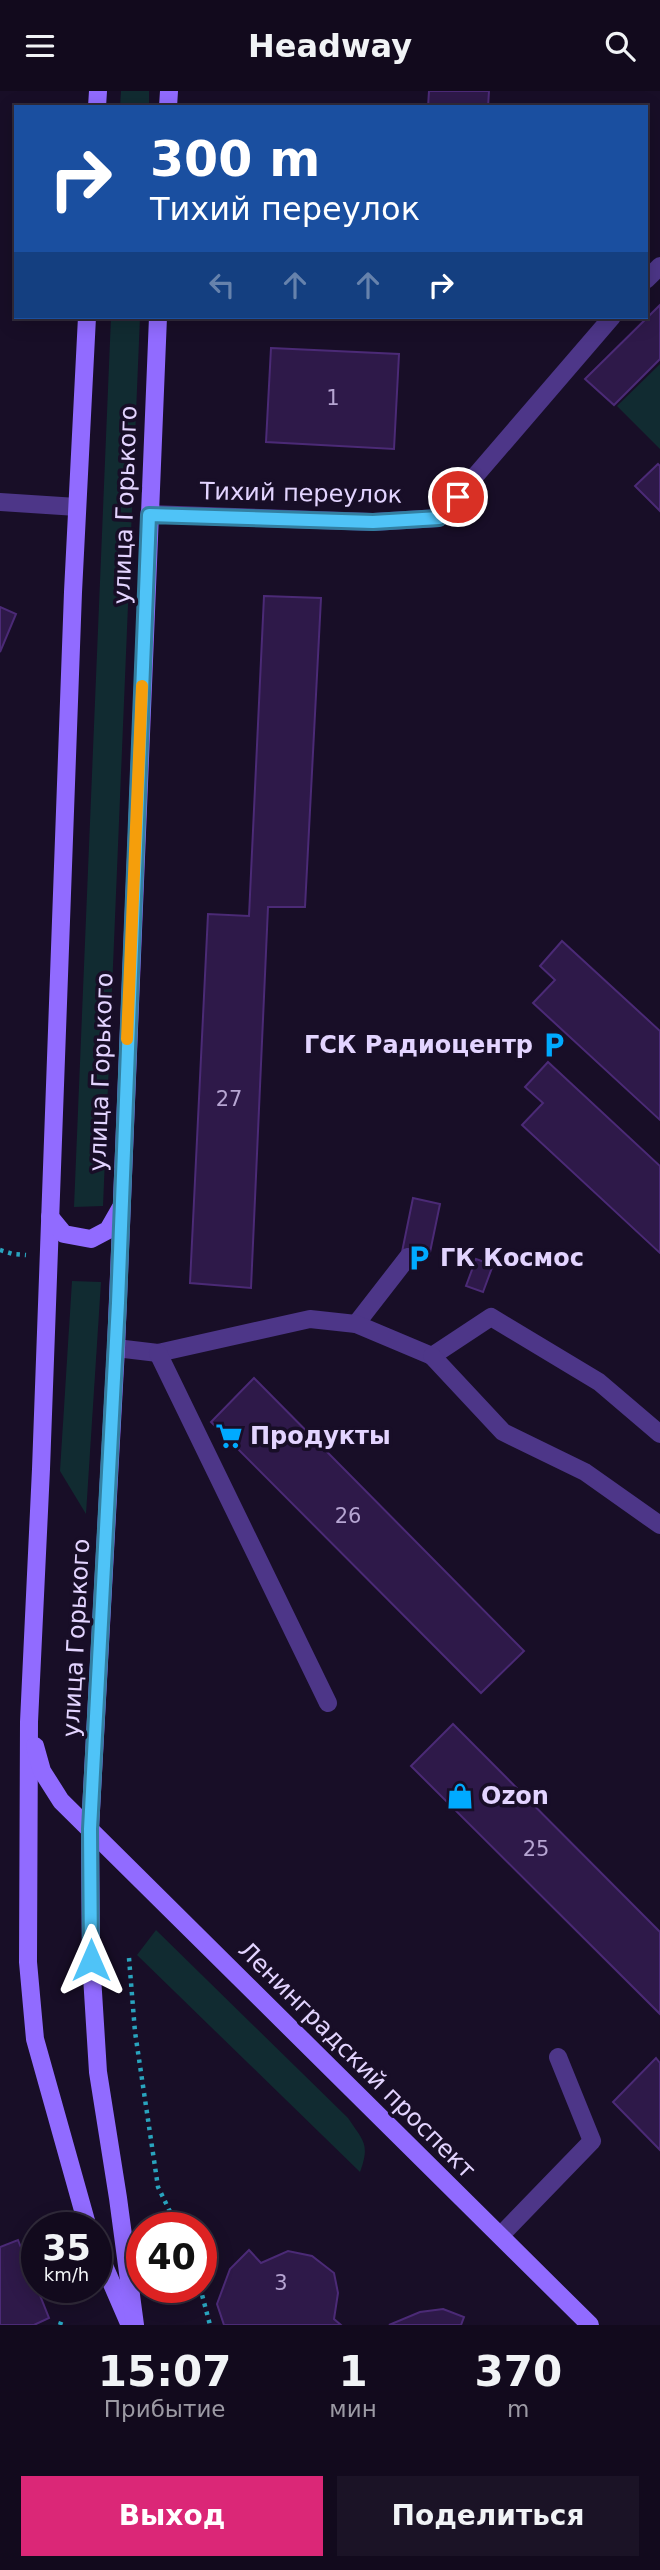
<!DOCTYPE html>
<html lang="ru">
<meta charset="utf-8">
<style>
body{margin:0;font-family:"DejaVu Sans",sans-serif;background:#1b1326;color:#f1f3f6;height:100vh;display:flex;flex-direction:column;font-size:26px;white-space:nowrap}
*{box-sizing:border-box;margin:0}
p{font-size:23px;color:#9c9aa4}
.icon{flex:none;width:38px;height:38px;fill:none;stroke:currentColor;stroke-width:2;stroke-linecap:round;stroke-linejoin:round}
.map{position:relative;height:2234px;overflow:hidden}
.details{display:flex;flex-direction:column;background:#120a1d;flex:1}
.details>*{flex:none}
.top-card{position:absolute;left:14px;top:14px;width:634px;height:214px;border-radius:0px;box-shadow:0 4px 18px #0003,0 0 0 2px #312b3b;background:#1a4fa0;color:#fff;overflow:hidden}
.speed{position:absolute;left:21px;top:2121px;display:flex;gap:14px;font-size:35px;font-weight:700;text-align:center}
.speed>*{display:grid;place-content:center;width:91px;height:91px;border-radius:50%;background:#120a1d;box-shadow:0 4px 18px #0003,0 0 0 2px #312b3b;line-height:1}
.speed small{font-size:18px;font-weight:400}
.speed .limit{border:10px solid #d22;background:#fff;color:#111}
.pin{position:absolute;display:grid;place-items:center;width:60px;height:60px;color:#fff;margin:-30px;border:4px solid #fff;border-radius:50%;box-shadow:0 2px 7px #0007}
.me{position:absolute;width:77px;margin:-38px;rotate:0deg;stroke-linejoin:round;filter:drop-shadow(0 0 5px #0008)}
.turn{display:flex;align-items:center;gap:24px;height:147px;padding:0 21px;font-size:32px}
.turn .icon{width:91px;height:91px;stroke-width:2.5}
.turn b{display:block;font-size:49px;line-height:60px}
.lanes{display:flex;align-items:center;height:66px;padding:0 21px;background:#0003;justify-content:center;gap:35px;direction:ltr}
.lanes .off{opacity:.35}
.eta{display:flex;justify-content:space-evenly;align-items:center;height:119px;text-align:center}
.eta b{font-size:42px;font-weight:700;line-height:49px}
.primary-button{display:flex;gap:14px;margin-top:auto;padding:14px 21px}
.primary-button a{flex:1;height:80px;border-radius:0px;background:#db2777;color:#fff;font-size:28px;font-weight:700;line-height:80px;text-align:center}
.primary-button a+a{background:#1b1326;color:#f1f3f6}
header{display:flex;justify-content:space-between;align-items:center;height:91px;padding:0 21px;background:#120a1d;font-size:32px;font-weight:700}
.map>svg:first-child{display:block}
.green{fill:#112b31}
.building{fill:#2e1949;stroke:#4b2a76;stroke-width:2}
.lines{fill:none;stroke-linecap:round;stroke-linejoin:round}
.path{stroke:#29a4be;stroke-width:4.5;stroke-dasharray:3.5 5;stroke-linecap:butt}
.lane{stroke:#4d3688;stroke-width:18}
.street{stroke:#4d3688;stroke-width:18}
.secondary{stroke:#916bff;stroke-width:18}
.route-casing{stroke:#337fa1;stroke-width:18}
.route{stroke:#4fc3f7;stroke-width:12}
.slow{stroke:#f59e0b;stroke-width:12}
.labels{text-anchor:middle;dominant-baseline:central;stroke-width:7;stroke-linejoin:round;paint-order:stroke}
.number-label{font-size:21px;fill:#b6a5d2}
.street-label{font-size:24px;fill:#e3d4ff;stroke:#180e27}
.poi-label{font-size:24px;font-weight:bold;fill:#e3d4ff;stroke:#180e27;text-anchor:start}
</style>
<header><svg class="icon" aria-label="menu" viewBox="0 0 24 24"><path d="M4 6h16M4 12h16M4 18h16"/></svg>Headway<svg class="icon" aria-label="search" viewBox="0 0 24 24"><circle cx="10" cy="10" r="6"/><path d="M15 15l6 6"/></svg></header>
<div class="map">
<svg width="660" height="2234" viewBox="0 0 660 2234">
<rect width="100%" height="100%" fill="#180e27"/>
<g class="green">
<path d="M121 0H149V16H120Z"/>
<path d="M111 226H140L103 1115 74 1116Z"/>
<path d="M660 273V358L617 315Z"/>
<path d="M72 1190 101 1191 86 1423 60 1380Z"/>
<path d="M156 1839 348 2027C364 2051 370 2053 360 2081L137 1864Z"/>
</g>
<g class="building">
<path d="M429 0H489L488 16H428Z"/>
<path d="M660 214V268L614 314 585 288Z"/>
<path d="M271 257 399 263 394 358 266 351Z"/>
<path d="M658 373 660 375V420L635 395Z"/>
<path d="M264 505 321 507 305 816H268L251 1197 190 1192 208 823 249 825Z"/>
<path d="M0 516 16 523 0 561Z"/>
<path d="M562 850 660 940V1029L533 912 555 889 540 875Z"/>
<path d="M548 971 660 1075V1162L522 1034 543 1012 525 996Z"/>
<path d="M413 1107 440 1113 429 1166 402 1161Z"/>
<path d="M476 1168 493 1174 483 1201 466 1195Z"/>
<path d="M254 1287 524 1560 481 1602 211 1331Z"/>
<path d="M453 1633 660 1841V1923L411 1675Z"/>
<path d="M656 1967 660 1972V2059L613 2011Z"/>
<path d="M18 2149 49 2227 34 2234H0V2156Z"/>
<path d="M249 2159 261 2172 288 2160 312 2165 334 2182 338 2202 334 2228 341 2234H224L217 2213 230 2178Z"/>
<path d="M443 2218 464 2226 461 2234H389L420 2221Z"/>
</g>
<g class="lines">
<g class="path">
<path d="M0 1159 13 1163 26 1164"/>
<path d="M129 1867 135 1941 158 2096 178 2137"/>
<path d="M200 2196 210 2234"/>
<path d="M60 2234 62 2228"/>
</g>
<g class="lane">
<path d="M356 1233 408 1166"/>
<path d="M116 1257 158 1262 310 1228 356 1233 432 1265 491 1226 599 1291 660 1343"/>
<path d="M158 1262 328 1612"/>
<path d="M432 1265 503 1341 585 1381 660 1434"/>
<path d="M501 2144 592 2050 558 1966"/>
</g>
<g class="street">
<path d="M646 189 660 175"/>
<path d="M0 411 77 416"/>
<path d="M149 423 373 431 439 427 612 226"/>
</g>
<g class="secondary">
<path d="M97 16 98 0"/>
<path d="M168 16 169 0"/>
<path d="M87 226 73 501 41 1378 29 1631 28 1871 35 1948 88 2137"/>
<path d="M50 1126 64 1143 91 1148 108 1139 120 1118"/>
<path d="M35 1655 42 1680 61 1710 590 2234"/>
<path d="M96 2156 128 2230"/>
<path d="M135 2234 118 2107 98 1981 91 1869 90 1738 116 1257 158 226"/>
</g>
</g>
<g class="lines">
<g class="route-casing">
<path id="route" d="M91 1869 90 1738 118 1212 149 424 373 431 439 427 458 406"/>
</g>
<use href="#route" class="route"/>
<path class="slow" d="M127 948 142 595"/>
</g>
<defs>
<g id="parking-bare" transform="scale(2.1)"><path d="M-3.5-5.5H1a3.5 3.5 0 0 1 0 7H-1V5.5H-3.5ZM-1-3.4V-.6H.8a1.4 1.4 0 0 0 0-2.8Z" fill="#0af" stroke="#180e27" stroke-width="2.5" paint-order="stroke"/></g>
<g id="supermarket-bare" transform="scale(2.1)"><path d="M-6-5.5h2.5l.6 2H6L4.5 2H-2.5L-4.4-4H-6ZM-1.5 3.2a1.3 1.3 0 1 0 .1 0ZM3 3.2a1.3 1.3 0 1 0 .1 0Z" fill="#0af" stroke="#180e27" stroke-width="2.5" paint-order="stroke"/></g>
<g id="shop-bare" transform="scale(2.1)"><path d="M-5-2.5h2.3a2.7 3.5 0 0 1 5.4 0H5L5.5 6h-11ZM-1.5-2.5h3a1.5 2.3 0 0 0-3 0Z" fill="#0af" stroke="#180e27" stroke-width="2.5" paint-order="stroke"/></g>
</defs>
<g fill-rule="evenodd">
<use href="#parking-bare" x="554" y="954"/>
<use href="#parking-bare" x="419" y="1167"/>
<use href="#supermarket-bare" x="229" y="1345"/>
<use href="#shop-bare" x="460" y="1705"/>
</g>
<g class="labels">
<g class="number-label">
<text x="333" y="307">1</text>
<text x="229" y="1008">27</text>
<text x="348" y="1425">26</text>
<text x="536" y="1758">25</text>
<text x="281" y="2192">3</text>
</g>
<g class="street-label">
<text transform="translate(301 402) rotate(1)">Тихий переулок</text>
<text transform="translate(125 414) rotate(-88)">улица Горького</text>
<text transform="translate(101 981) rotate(-88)">улица Горького</text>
<text transform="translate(76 1547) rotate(-87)">улица Горького</text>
<text transform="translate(357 1969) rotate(45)">Ленинградский проспект</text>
</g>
<g class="poi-label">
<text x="533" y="954" text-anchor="end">ГСК Радиоцентр</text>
<text x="440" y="1167">ГК Космос</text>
<text x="250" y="1345">Продукты</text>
<text x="481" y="1705">Ozon</text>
</g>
</g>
</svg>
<div class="speed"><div>35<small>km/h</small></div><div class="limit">40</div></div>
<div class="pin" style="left:458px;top:406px;background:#d93025"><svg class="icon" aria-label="arrive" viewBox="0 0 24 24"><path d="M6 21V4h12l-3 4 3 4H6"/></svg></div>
<svg class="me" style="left:91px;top:1869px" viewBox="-20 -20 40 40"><path d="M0-17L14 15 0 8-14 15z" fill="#4fc3f7" stroke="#fff" stroke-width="4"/></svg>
<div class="top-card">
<div class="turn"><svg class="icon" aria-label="right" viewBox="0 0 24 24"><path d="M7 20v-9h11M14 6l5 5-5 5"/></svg><div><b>300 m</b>Тихий переулок</div></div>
<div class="lanes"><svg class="icon off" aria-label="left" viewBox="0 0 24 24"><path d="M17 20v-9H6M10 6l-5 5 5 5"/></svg><svg class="icon off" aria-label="ahead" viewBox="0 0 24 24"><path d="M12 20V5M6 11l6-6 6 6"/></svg><svg class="icon off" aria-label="ahead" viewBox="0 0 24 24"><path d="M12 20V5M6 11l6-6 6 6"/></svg><svg class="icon" aria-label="right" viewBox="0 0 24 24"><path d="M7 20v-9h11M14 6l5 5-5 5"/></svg></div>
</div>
</div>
<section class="details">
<div class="eta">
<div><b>15:07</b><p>Прибытие</p></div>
<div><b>1</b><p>мин</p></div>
<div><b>370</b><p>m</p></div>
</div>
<div class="primary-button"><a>Выход</a><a>Поделиться</a></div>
</section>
